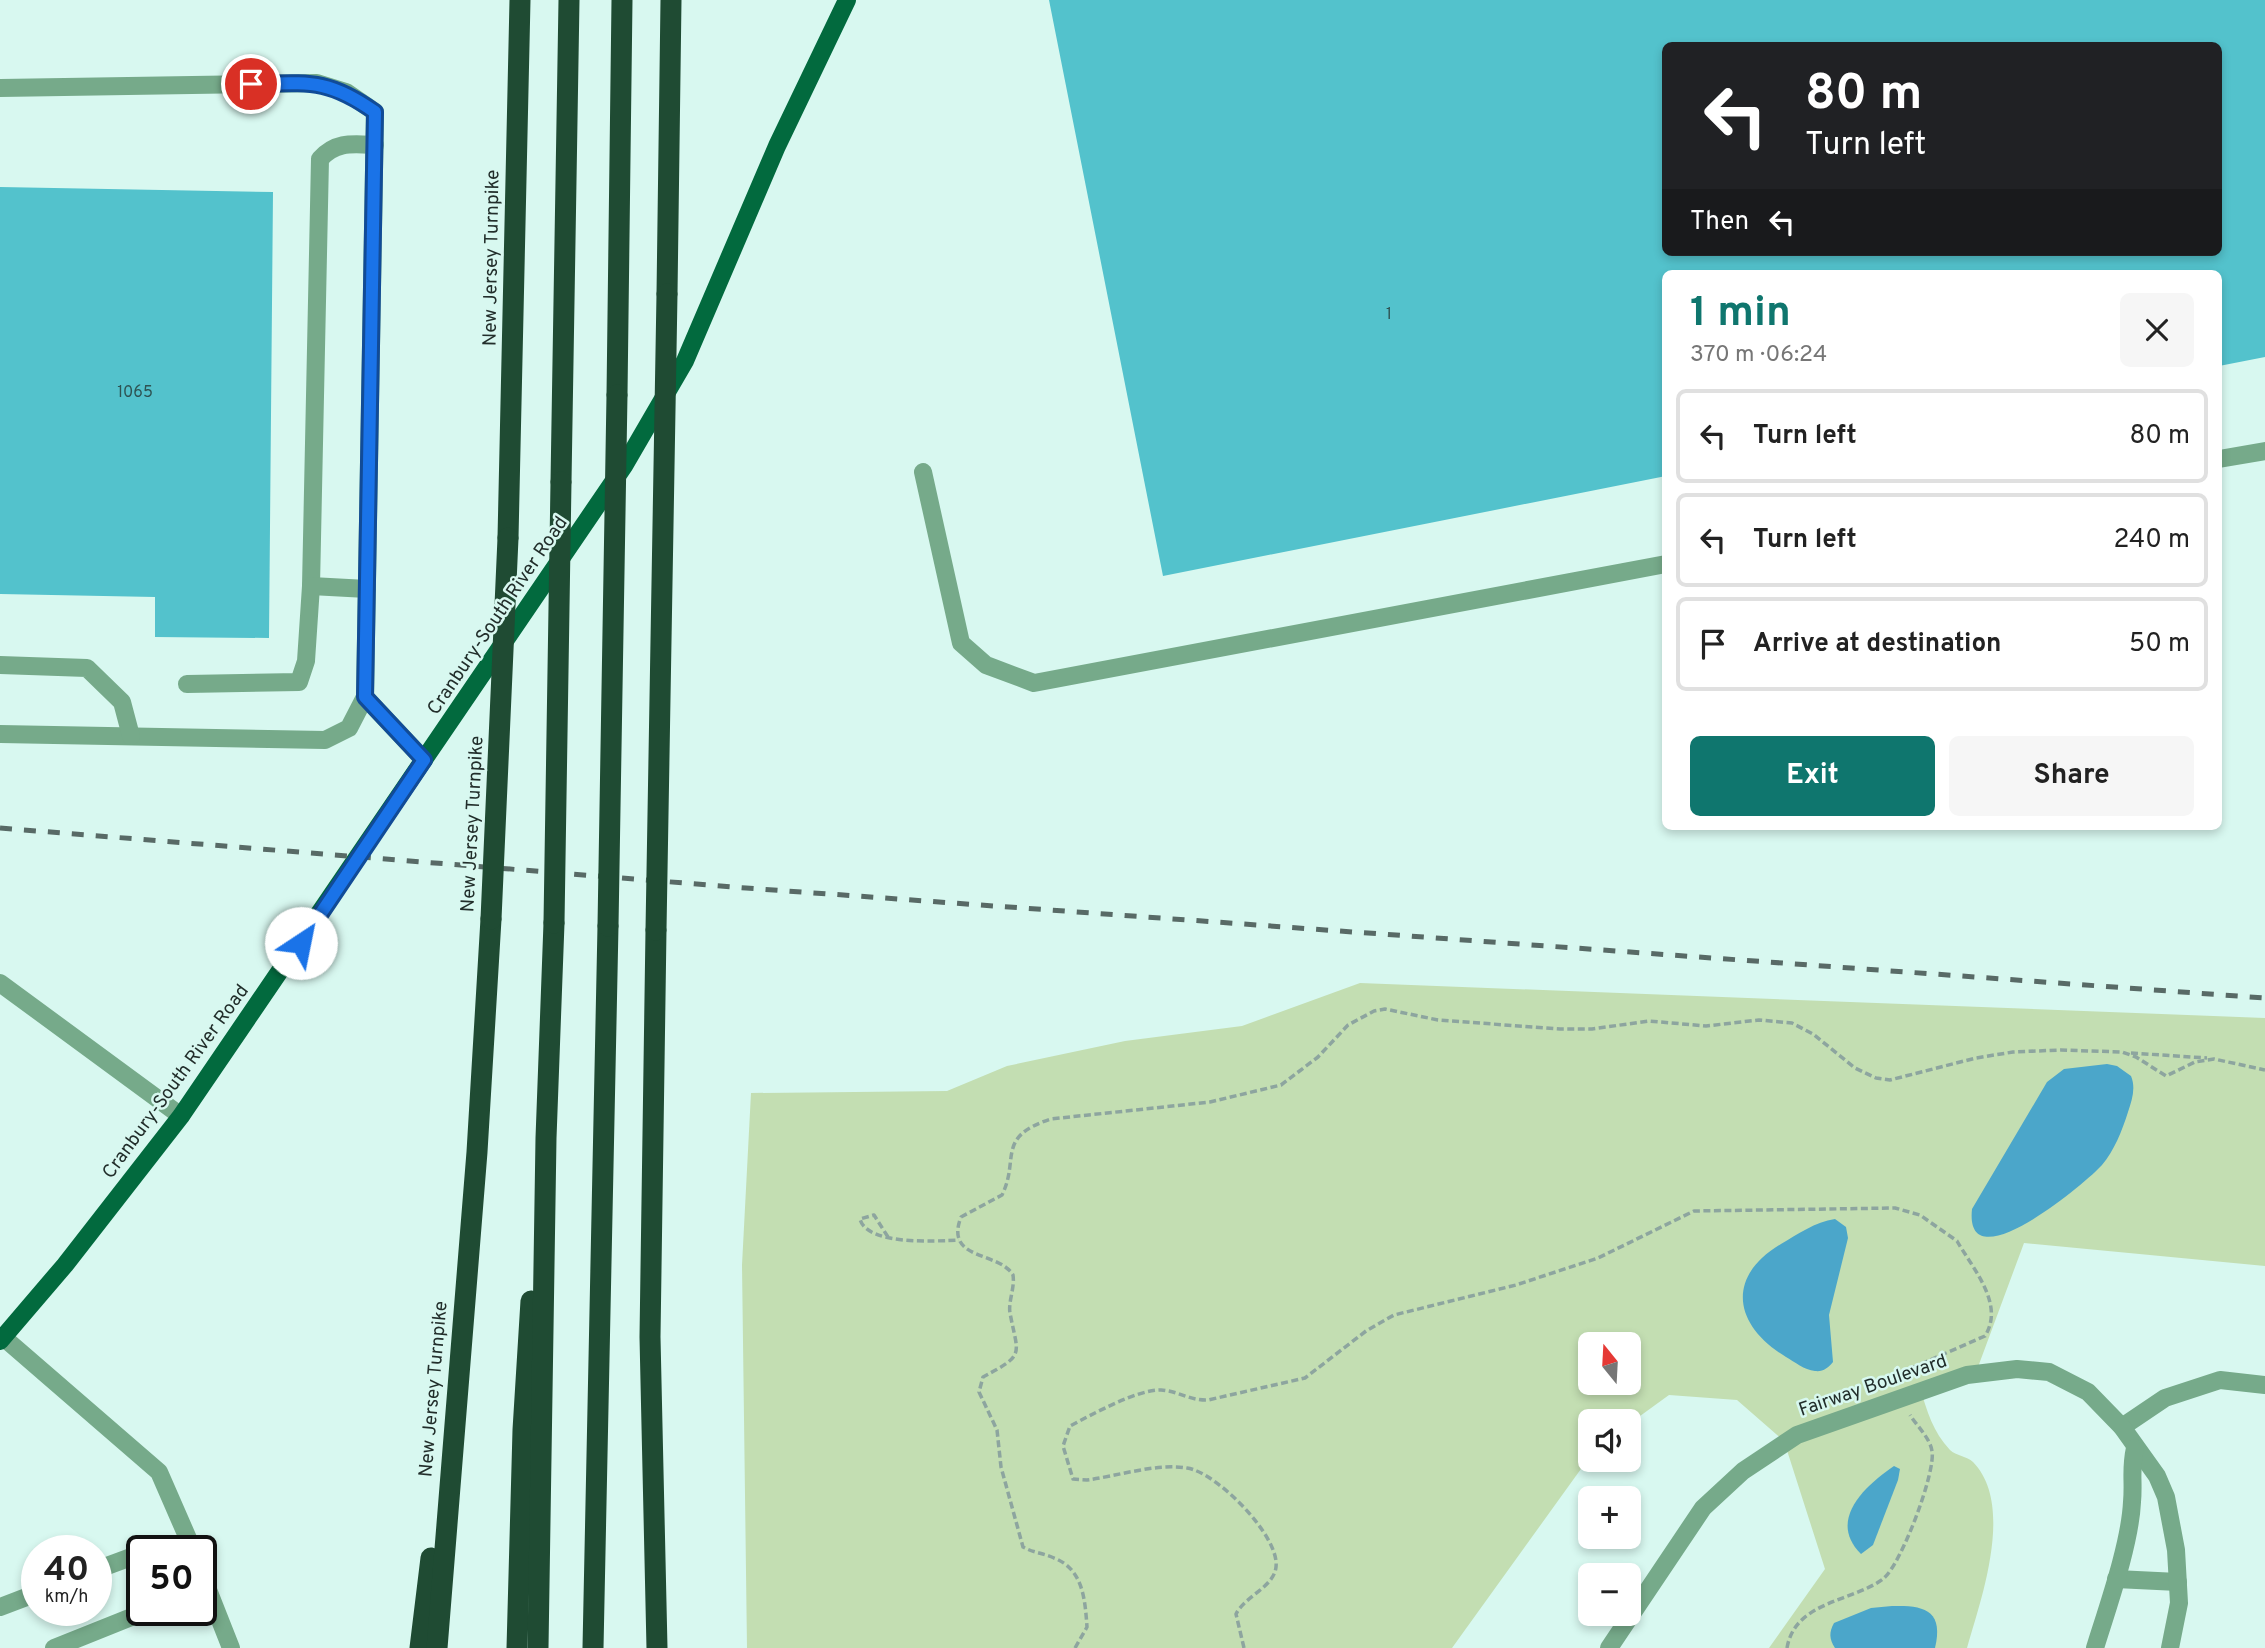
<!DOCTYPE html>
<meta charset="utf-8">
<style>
body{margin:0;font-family:Overpass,sans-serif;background:#f6f6f6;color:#222;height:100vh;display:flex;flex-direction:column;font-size:26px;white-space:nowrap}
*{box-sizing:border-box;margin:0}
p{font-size:23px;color:#767676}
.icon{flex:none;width:38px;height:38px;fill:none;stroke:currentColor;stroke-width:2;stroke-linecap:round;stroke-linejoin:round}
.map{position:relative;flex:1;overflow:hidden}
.drawer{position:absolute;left:1662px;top:270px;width:560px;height:560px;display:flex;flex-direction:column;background:#fff;border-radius:10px;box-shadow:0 4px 10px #0003}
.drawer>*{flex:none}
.hud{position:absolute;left:1662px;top:42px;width:560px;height:214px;border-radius:10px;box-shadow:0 4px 10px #0003;background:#202124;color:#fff;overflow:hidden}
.needle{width:46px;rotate:342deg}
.controls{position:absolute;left:1578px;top:1332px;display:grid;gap:14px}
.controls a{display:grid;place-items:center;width:63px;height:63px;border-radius:10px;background:#fff;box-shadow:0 4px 10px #0003;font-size:35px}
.speed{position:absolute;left:21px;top:1535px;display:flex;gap:14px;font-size:35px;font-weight:700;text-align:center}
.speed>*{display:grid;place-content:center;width:91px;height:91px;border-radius:50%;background:#fff;box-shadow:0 4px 10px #0003;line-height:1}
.speed small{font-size:18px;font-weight:400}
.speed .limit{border:4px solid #111;border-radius:10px;background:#fff;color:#111}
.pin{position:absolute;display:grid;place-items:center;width:60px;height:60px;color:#fff;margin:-30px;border:4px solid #fff;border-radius:50%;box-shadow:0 2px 7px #0007}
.me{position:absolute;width:77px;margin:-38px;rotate:34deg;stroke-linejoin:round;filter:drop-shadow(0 0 5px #0008)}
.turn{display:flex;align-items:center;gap:24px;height:147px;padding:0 28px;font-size:32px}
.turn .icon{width:91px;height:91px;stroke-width:2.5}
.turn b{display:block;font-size:49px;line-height:60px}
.then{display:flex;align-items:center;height:66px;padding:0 28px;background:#0003;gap:14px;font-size:26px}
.round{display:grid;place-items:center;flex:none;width:74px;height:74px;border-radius:10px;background:#f6f6f6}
.overview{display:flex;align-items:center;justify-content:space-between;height:119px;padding:0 28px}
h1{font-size:42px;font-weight:700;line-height:52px;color:#0f766e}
.action{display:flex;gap:14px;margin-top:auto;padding:14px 28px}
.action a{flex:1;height:80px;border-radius:10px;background:#0f766e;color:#fff;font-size:28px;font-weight:700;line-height:80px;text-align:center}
.action a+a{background:#f6f6f6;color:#222}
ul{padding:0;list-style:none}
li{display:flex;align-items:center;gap:21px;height:94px;margin:0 14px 10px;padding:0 14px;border:4px solid #e0e0e0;border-radius:10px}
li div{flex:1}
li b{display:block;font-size:26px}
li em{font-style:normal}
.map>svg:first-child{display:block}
.green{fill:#c3deb2;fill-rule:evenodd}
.water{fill:#4ba6ca}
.building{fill:#53c2cc;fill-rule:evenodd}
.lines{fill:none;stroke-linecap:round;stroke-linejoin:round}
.path{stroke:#8da59f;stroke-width:3.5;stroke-dasharray:7 3.5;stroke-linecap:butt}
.minor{stroke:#76aa8a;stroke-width:18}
.major{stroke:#026a3e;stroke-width:18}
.highway{stroke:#1f4b33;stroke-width:21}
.rail{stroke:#586a66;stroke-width:5;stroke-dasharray:12 12;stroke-linecap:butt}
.highway-bridge{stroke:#1f4b33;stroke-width:21}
.route-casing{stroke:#114b97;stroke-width:18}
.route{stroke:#1a73e8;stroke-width:12}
.labels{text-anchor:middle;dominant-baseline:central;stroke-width:5;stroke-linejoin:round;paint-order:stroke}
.number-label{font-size:16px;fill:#2e5353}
.street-label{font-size:19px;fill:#222e2b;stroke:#d8f8f0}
</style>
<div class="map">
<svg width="2265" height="1648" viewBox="0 0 2265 1648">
<rect width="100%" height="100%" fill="#d8f8f0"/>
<path class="green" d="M1360 983 2265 1018V1266L2024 1243 1978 1367 1920 1388C1927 1411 1933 1432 1950 1450 1956 1456 1967 1456 1973 1462 2015 1505 1981 1599 1967 1648H1769L1825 1569 1784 1441 1737 1400 1669 1395 1629 1424V1421H1591V1455L1452 1648H747L742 1265 751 1093 947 1091 1007 1066 1125 1041 1242 1026ZM1591 1344H1629V1382H1591Z"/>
<g class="water">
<path d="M2107 1064 2117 1066 2131 1076C2136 1088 2132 1100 2128 1112 2122 1131 2114 1151 2102 1165 2086 1183 1964 1285 1972 1209L2047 1082 2064 1069Z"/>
<path d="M1835 1219 1846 1227 1848 1238 1829 1315 1833 1362C1828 1368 1823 1372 1815 1371 1804 1370 1795 1362 1786 1357 1734 1326 1725 1277 1781 1244 1798 1234 1815 1222 1835 1219Z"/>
<path d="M1894 1466 1900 1469 1898 1480 1873 1545 1861 1554C1827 1520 1865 1486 1894 1466Z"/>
<path d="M1892 1606C1924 1605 1944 1610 1935 1648H1835C1829 1639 1829 1632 1834 1623L1871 1608Z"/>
</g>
<g class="building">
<path d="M1049 0H2265V357L2219 366V273H1666V476L1163 576ZM1666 46H2219V252H1666Z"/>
<path d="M0 187 273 192 269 638 155 637V597L0 594Z"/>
</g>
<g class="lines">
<g class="path">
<path d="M2131 1053 2207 1058"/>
<path d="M888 1237 874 1215 860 1219C867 1246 937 1241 959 1240"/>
<path d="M1075 1648 1087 1627C1085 1599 1083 1569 1054 1558 1043 1553 1034 1553 1023 1547L1001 1467 997 1430 979 1392 983 1377C1026 1354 1018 1356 1010 1313 1008 1302 1015 1288 1013 1275 999 1251 944 1261 961 1217L1002 1195C1020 1159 995 1137 1051 1119L1210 1102 1281 1085 1318 1057 1348 1025 1374 1011 1385 1009 1438 1020 1560 1029H1592L1649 1021 1706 1026 1759 1020 1792 1023 1813 1034 1855 1068 1876 1078 1890 1080 1976 1058 2013 1052 2061 1050 2122 1052 2136 1057 2166 1076 2195 1062 2214 1059 2265 1070"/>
<path d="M1244 1648 1236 1614C1245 1596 1274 1587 1276 1567 1280 1536 1216 1472 1187 1468 1156 1463 1118 1476 1087 1480L1073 1479 1063 1446 1070 1426C1091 1415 1138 1389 1161 1390 1178 1391 1191 1401 1208 1400L1305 1378 1366 1331 1394 1315 1516 1285 1598 1258 1694 1211 1895 1208 1920 1215 1957 1241C1973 1269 2005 1304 1985 1336L1905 1371 1901 1380"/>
<path d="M1787 1648C1795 1601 1852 1602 1883 1579 1901 1565 1936 1472 1932 1451 1930 1438 1917 1426 1910 1415"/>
</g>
<g class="minor">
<path d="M0 88 317 83 346 92 375 112 365 697 349 728 325 740 0 734"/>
<path d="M2219 459 2265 451"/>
<path d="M923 472 961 643 986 665 1034 683 1666 564"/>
<path d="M311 586 320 159C336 141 353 144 375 145"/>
<path d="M0 665 87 668 122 702 131 736"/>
<path d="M187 684 299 682 306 661 311 586 367 589"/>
<path d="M365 697 424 760"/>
<path d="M0 983 181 1116"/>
<path d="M3 1337 159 1472 193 1550"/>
<path d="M2122 1427 2165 1398 2220 1380 2265 1385"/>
<path d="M148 1550 162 1545"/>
<path d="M96 1570 142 1553"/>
<path d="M201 1572 231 1648"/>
<path d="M2116 1579 2178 1582"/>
<path d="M0 1607 37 1593"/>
<path d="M54 1648 149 1610"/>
<path d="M1609 1648 1703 1508 1743 1471 1797 1435 1967 1375 2017 1369 2049 1372 2088 1392 2122 1427 2157 1476 2166 1497 2176 1550 2179 1603 2170 1648"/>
<path d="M2095 1648C2108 1606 2130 1544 2132 1502 2134 1480 2130 1471 2135 1448"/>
</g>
<path class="major" d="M0 1341 65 1265 181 1116 624 466 685 361 777 146 847 0"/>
<g class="highway">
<path d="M667 294 671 0"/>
<path d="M617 395 622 0"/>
<path d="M561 482 569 0"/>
<path d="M508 538 520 0"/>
<path d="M656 930 650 1337 657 1648"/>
<path d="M420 1648 431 1558"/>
<path d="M437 1648 477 1152 491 919"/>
<path d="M517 1648 523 1430 531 1301"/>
<path d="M538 1648 546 1138 554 923"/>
<path d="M593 1648 608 926"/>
</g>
<path class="rail" d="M0 828 746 888 2265 998"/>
<g class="highway-bridge">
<path d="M491 919 508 538"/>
<path d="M554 923 561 482"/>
<path d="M608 926 617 395"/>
<path d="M656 930 667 294"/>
</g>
</g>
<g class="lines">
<g class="route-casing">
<path id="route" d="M251 84C308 83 327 78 375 112L365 697 424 760 301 943"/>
</g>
<use href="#route" class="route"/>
</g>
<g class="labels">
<g class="number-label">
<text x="1389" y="315">1</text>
<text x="135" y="393">1065</text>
</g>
<g class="street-label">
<text transform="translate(492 258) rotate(-89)">New Jersey Turnpike</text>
<text transform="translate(498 616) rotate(-56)">Cranbury-South River Road</text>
<text transform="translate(473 824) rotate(-87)">New Jersey Turnpike</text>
<text transform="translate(176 1082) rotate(-54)">Cranbury-South River Road</text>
<text transform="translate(1873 1386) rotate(-19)">Fairway Boulevard</text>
<text transform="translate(434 1389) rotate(-85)">New Jersey Turnpike</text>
</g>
</g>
</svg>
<div class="controls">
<a><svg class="needle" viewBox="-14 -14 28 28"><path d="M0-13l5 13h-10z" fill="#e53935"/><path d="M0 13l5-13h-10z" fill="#767676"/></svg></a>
<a><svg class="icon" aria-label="sound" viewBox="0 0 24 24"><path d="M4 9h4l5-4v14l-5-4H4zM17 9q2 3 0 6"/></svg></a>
<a>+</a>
<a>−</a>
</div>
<div class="speed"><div>40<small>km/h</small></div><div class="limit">50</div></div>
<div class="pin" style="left:251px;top:84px;background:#d93025"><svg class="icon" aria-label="arrive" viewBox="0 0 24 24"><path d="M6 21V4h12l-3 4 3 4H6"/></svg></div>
<svg class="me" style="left:301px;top:943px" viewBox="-20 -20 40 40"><circle r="19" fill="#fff"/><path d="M0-13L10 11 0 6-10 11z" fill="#1a73e8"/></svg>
<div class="hud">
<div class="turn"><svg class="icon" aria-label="left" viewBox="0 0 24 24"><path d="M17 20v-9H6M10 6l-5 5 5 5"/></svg><div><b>80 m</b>Turn left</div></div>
<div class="then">Then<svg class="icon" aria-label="left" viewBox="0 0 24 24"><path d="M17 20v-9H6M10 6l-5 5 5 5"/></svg></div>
</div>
<section class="drawer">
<div class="overview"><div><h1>1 min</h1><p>370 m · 06:24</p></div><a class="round"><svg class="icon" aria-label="close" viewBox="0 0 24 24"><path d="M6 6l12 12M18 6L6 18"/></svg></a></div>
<ul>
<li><svg class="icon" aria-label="left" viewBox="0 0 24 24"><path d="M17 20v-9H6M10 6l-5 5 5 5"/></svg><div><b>Turn left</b></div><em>80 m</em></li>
<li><svg class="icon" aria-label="left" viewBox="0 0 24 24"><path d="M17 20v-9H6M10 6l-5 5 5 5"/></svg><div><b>Turn left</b></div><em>240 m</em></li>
<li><svg class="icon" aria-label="arrive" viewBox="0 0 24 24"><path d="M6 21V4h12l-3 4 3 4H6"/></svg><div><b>Arrive at destination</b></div><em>50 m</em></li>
</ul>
<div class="action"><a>Exit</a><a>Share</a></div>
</section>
</div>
